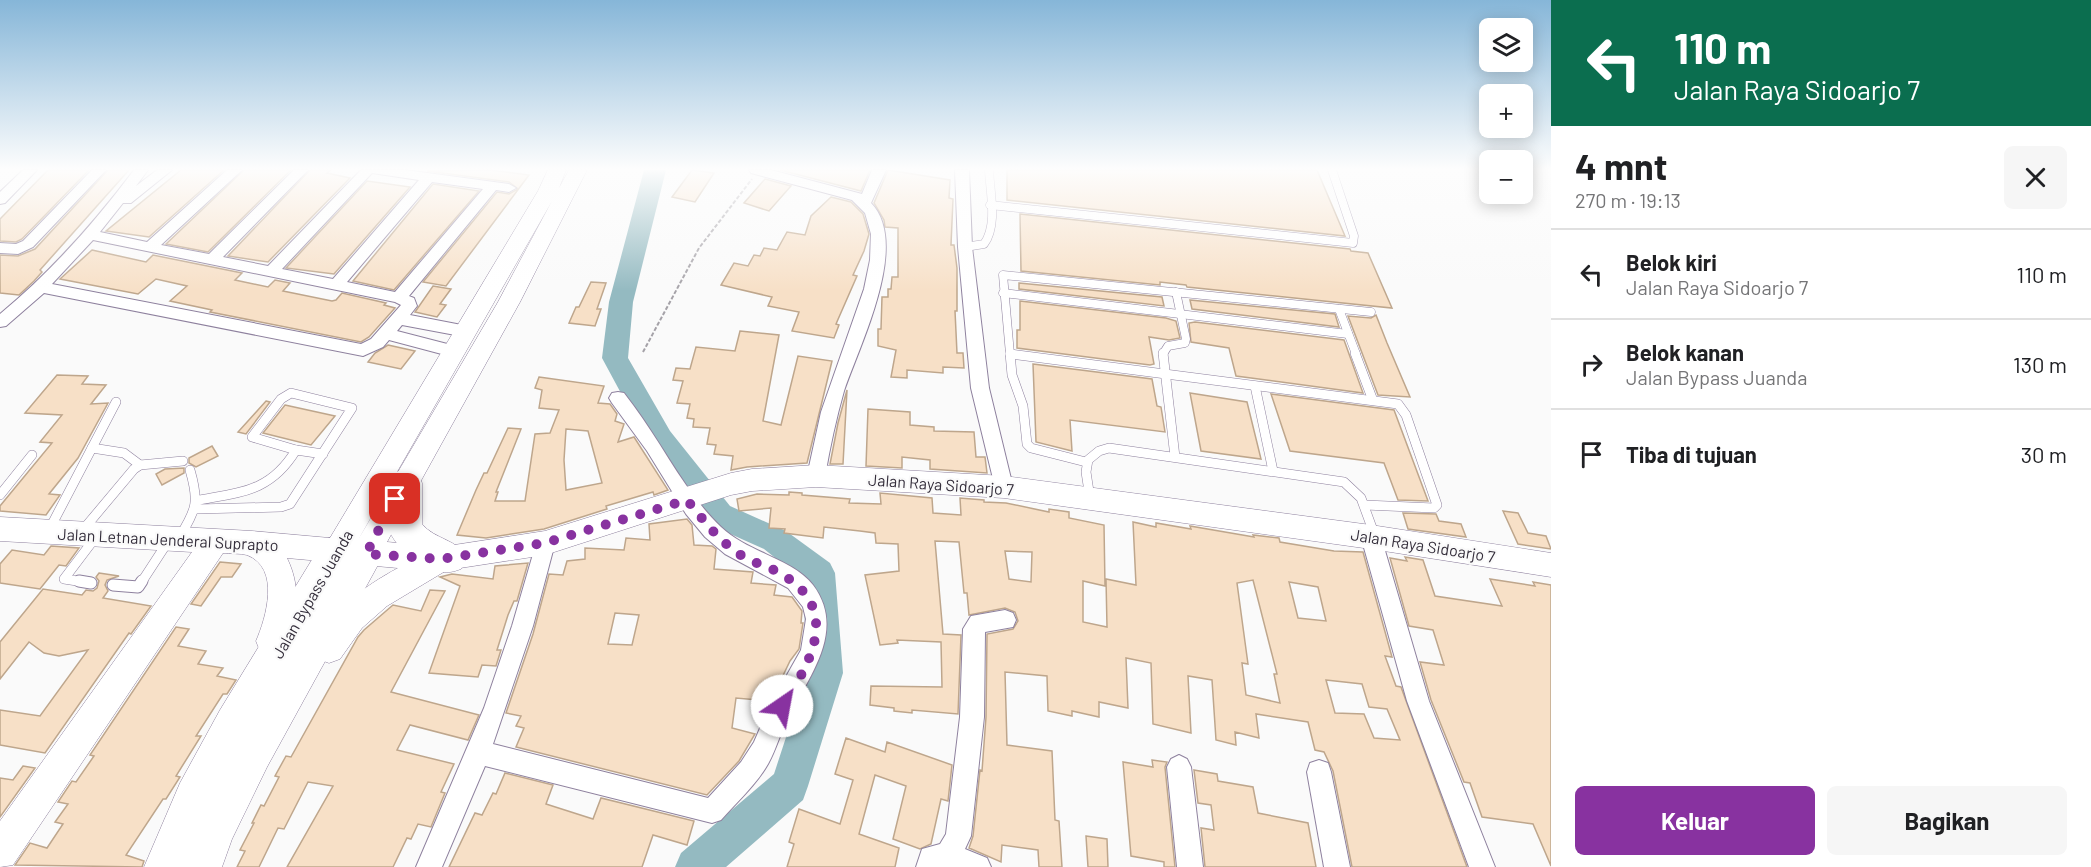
<!DOCTYPE html>
<html lang="id">
<meta charset="utf-8">
<style>
body{margin:0;font-family:Barlow,sans-serif;background:#f6f6f6;color:#202124;height:100vh;display:flex;flex-direction:column;font-size:22px;white-space:nowrap}
*{box-sizing:border-box;margin:0}
p{font-size:20px;color:#757577}
.icon{flex:none;width:33px;height:33px;fill:none;stroke:currentColor;stroke-width:2;stroke-linecap:round;stroke-linejoin:round}
.map{position:relative;flex:1;overflow:hidden}
.details{display:flex;flex-direction:column;background:#fff;width:540px}
.details>*{flex:none}
.top-card{background:#0b6e4f;color:#fff;overflow:hidden}
.fabs{position:absolute;left:1479px;top:18px;display:grid;gap:12px}
.fabs a{display:grid;place-items:center;width:54px;height:54px;border-radius:9px;background:#fff;box-shadow:0 3px 15px #0003;font-size:30px}
.pin{position:absolute;display:grid;place-items:center;width:51px;height:51px;color:#fff;margin:-26px;border-radius:12px;box-shadow:0 3px 9px #0006}
.me{position:absolute;width:66px;margin:-33px;rotate:33deg;stroke-linejoin:round;filter:drop-shadow(0 0 4px #0008)}
.turn{display:flex;align-items:center;gap:21px;height:126px;padding:0 24px;font-size:27px}
.turn .icon{width:78px;height:78px;stroke-width:2.5}
.turn b{display:block;font-size:42px;line-height:51px}
.round{display:grid;place-items:center;flex:none;width:63px;height:63px;border-radius:9px;background:#f6f6f6}
.summary{display:flex;align-items:center;justify-content:space-between;height:102px;padding:0 24px}
h1{font-size:36px;font-weight:700;line-height:45px}
.primary-button{display:flex;gap:12px;margin-top:auto;padding:12px 24px}
.primary-button a{flex:1;height:69px;border-radius:9px;background:#8832a0;color:#fff;font-size:24px;font-weight:700;line-height:69px;text-align:center}
.primary-button a+a{background:#f6f6f6;color:#202124}
ul{padding:0;list-style:none}
li{display:flex;align-items:center;gap:18px;height:90px;padding:0 24px;border-top:2px solid #e0e0e0}
li div{flex:1}
li b{display:block;font-size:22px}
li em{font-style:normal}
main{display:flex;flex:1;min-height:0}
.map>svg:first-child{display:block}
.lines{fill:none;stroke-linecap:round;stroke-linejoin:round}
.river{fill:#94bac1;fill-rule:evenodd}
.building{fill:#f7e0c7;stroke:#bea68c;stroke-width:1.5;fill-rule:evenodd}
.lane-far2-casing{stroke:#8e819e;stroke-width:9}
.lane-far1-casing{stroke:#8e819e;stroke-width:10}
.lane-casing{stroke:#8e819e;stroke-width:13}
.street-casing{stroke:#8e819e;stroke-width:2}
.secondary-casing{stroke:#8e819e;stroke-width:1}
.highway-casing{stroke:#8e819e;stroke-width:1}
.path{stroke:#a5a2a8;stroke-width:2;stroke-dasharray:4 2;stroke-linecap:butt}
.lane-far2{stroke:#fff;stroke-width:8}
.lane-far1{stroke:#fff;stroke-width:9}
.lane{stroke:#fff;stroke-width:11}
.street{fill:#fff;fill-rule:evenodd}
.secondary{fill:#fff;fill-rule:evenodd}
.highway{fill:#fff;fill-rule:evenodd}
.route{stroke:#8832a0;stroke-width:10;stroke-dasharray:0 18}
.labels{text-anchor:middle;dominant-baseline:central;stroke-width:4.5;stroke-linejoin:round;paint-order:stroke}
.street-label{font-size:16px;fill:#342e3b;stroke:#fafafa}
</style>
<main>
<div class="map">
<svg width="1551" height="867" viewBox="0 0 1551 867">
<rect width="100%" height="100%" fill="#fafafa"/>
<g class="lines">
<path class="river" d="M644 170H666L633 302 628 358 670 431 730 506 786 531 830 563 835 573 843 673 808 786 803 800 726 867H675L681 853 774 774 807 673 803 580 764 549 708 524 650 447 602 358 609 302Z"/>
</g>
<g class="building">
<path d="M48 170H89L22 239 16 242 0 241V219Z"/>
<path d="M108 170H129L40 270 42 272 34 281 19 295 0 293V255L18 256 35 249Z"/>
<path d="M181 170H224L149 237 106 231Z"/>
<path d="M244 170H291L208 252 166 244Z"/>
<path d="M310 170H331L327 173 350 178 268 262 228 256Z"/>
<path d="M490 170 529 175 446 286 423 282 497 192 509 194 518 189 509 182 427 171Z"/>
<path d="M692 170 714 173 695 202 672 197Z"/>
<path d="M780 170H870L861 191Z"/>
<path d="M888 170 950 180 949 198 953 199 951 245H954L957 268V311H955L957 353H963L964 368 943 367V373L907 370V378L891 377 896 350 878 346V329H881L882 297H888V289H891L892 277H898V228L885 227 884 220 874 203Z"/>
<path d="M1007 170H1317L1345 236 1007 200Z"/>
<path d="M765 179 791 186 769 211 744 203Z"/>
<path d="M367 181 410 187 334 274 286 268Z"/>
<path d="M433 184 479 191 394 290 353 281Z"/>
<path d="M831 197 851 202 863 214 869 234 864 251 853 275 857 276 836 324 839 325 834 338 792 331 799 312 768 306 772 297 721 285 734 263 748 266 754 255 760 256 764 248 777 250 787 232 805 235 811 216Z"/>
<path d="M1020 214 1350 249 1351 251 1368 253 1392 308 1187 287 1186 285 1160 282V285L1021 271Z"/>
<path d="M92 250 146 262 153 255 242 273 235 280 268 287 275 280 290 283 283 291 332 301 336 300 342 293 386 303 384 305 395 308 369 337 361 342 210 312 212 310 170 301 187 286 156 279 138 294 60 279Z"/>
<path d="M591 282 606 283 597 309H601L595 326 569 323 576 307H579Z"/>
<path d="M1019 283 1162 297 1164 306 1019 289Z"/>
<path d="M433 286 451 289 440 304 446 305 437 317 415 312Z"/>
<path d="M1190 300 1335 314 1339 327 1192 309Z"/>
<path d="M1020 301 1166 318 1176 321 1180 338 1169 340 1149 337 1154 364 1150 365 1017 348V330H1020Z"/>
<path d="M1376 315 1387 343 1410 397 1378 395 1348 316 1371 318Z"/>
<path d="M1195 322 1344 340 1363 393 1236 376 1229 348 1191 342 1189 323Z"/>
<path d="M740 331 779 335 763 421 781 425 798 356 832 361 807 463 747 467 731 470 733 456 714 454 716 445 707 444 710 428 693 427 694 419 687 418 690 404 677 403 683 381 673 380 676 368 690 369 696 347 735 351Z"/>
<path d="M388 345 415 351 401 369 368 362 375 353Z"/>
<path d="M1033 364 1152 379 1157 406 1161 407 1165 432 1070 420 1072 451 1036 442Z"/>
<path d="M57 375 88 376 82 384 106 385 91 404 108 403 78 458 49 494 60 495 46 515 0 511V506L52 443 40 442 62 415 25 413Z"/>
<path d="M539 377 604 386 598 403 610 404 617 414 615 421 624 424 618 442 634 437 668 490 654 495 653 492 606 506 607 509 544 529 486 538 457 535 476 490 484 473H487L508 428 521 429 496 492H498L495 501H525L535 434 550 433 559 410 539 408 542 390 535 388ZM566 429 588 431 602 483 566 490 564 460Z"/>
<path d="M847 390 843 464H830L838 423Z"/>
<path d="M1190 393 1247 402 1261 459 1201 451Z"/>
<path d="M1271 394 1394 410 1428 501 1398 500 1384 463 1290 451Z"/>
<path d="M266 401 270 402 246 434 238 432Z"/>
<path d="M285 405 335 416 311 445 263 433Z"/>
<path d="M868 409 910 412V425L934 427V431L974 432 976 457H985L987 473 930 469V460L902 457V468L866 466Z"/>
<path d="M212 446 218 456 196 467 189 463V458Z"/>
<path d="M184 468V473L162 485 156 474 165 469Z"/>
<path d="M789 492 802 493V495L850 499 849 503 881 504 880 493 932 498 933 513 961 515 960 498 984 500V502L1006 503 1049 512V509L1069 512V518L1104 525 1105 586 1083 581V622L1107 627 1106 579 1136 585 1133 522 1156 527V523L1191 529 1190 526 1254 537 1253 535 1279 538 1280 542 1334 551 1363 552 1392 657 1385 656 1396 686 1401 687 1467 867H1352L1333 771 1324 752 1315 750 1308 722 1256 714 1259 738 1235 732 1236 745 1216 740 1212 680 1188 676 1191 733 1153 724 1151 663 1126 658 1128 708 1099 702V717L1072 711V716L1048 711 1047 676 1005 672 1007 745 1052 751 1055 820 1059 821 1062 867H1039L1038 850 1002 845 1001 862 969 848 973 836 980 770 982 771 986 717 987 634 1013 629 1018 621 1015 612 1005 608 969 615 967 593H964L959 542 935 541 943 634 961 635 958 714 912 710V713L894 711V708L870 705 871 686 942 687 941 642 897 640 898 643 880 645 865 575 899 571 898 544 876 543 875 533 860 531 824 527 823 538 784 533 785 529 769 528 771 508 739 511 737 499 757 494 789 495ZM1005 551 1032 552 1031 582 1009 579ZM1253 580 1277 674H1274L1280 703 1246 695 1242 663 1248 664 1237 583ZM1289 582 1318 587 1326 621 1298 618ZM1326 680 1362 684 1369 707 1387 709 1400 740 1374 738 1364 714 1335 713Z"/>
<path d="M1503 511 1518 513 1528 533 1546 536 1551 549 1518 544Z"/>
<path d="M1403 513 1436 514 1439 521 1461 524 1466 537 1408 529Z"/>
<path d="M687 519 692 525 694 545 712 546 716 549 714 569 753 572 751 583 776 585 774 595 792 597 802 611 801 623H803L799 649 790 661 778 686 771 685 769 701 736 698 732 728 755 734 739 761 707 795 516 747 524 728 516 726 521 716 506 713 533 634 549 574 563 575 567 561 585 559V548L624 550 626 538 650 540 649 524ZM615 613 639 615 632 645 608 644Z"/>
<path d="M51 546 79 548 66 566 59 565 40 589 0 583V564L12 550 44 555Z"/>
<path d="M1405 557 1423 560 1435 596 1502 606 1490 579 1535 586 1533 582 1551 585V866L1533 824 1482 817 1470 783 1464 782 1431 700 1420 662 1444 665 1433 630 1409 626 1390 558 1407 561Z"/>
<path d="M220 562 241 564 232 577H221L201 606 191 604Z"/>
<path d="M528 563 517 601H514L508 615 497 650H501L496 666 482 665 478 677 429 673 460 586 440 577 452 574 493 579 495 566Z"/>
<path d="M99 573 119 576 107 580 105 585 108 591 103 598 151 606 131 634 129 633 45 753 0 745V710L40 716 88 650 59 656 44 653 29 642 0 679V642L43 589 82 595 86 590 93 591 97 588 99 581 96 577Z"/>
<path d="M430 590 445 591 391 692 479 715 468 740 410 725 397 750 454 764 441 792 445 793 431 827 418 824 411 839 407 838 393 867H287L333 786 308 782 284 829 278 828 259 867H237L245 851 240 850 254 823H252L261 805 264 806 279 777 275 776 286 756 291 757 358 637 364 630 393 605 421 611Z"/>
<path d="M176 627 189 629 178 646 206 651 198 664 223 668 217 676 236 680 227 694H223L196 736H201L176 776 180 777 166 799H163L126 855 144 861 142 867 15 865 30 843 47 848 63 824 55 822 68 804 58 802 72 781 76 782 94 756 90 755Z"/>
<path d="M846 738 885 752 887 742 952 765 948 801 941 799 931 844 920 849 893 839 906 786 875 775 859 834 899 848 895 867H787L794 844 789 842 799 809 840 824 853 780 835 774Z"/>
<path d="M1152 760 1167 762 1165 767 1175 867H1164V862L1131 856 1123 762 1153 767Z"/>
<path d="M23 766 35 768 0 817V778L13 780Z"/>
<path d="M1194 770 1217 774 1218 781 1253 787 1258 813 1308 823 1316 867H1205L1201 828 1214 830 1211 805 1198 803Z"/>
<path d="M505 773 553 785 546 804 593 819 601 798 694 821 687 845 653 835 642 867H449L475 813 482 815 493 793 496 794Z"/>
<path d="M1086 836 1107 839 1108 867H1088Z"/>
</g>
<g class="lines">
<g class="lane-far2-casing">
<g id="lane-far2">
<path d="M990 205 1353 243 1354 236 1332 170"/>
<path d="M965 247 984 244C998 225 990 192 989 170"/>
<path d="M1003 293 1348 334"/>
<path d="M1339 309 1356 354"/>
<path d="M1010 354 1003 275 1371 312"/>
<path d="M1163 354 1168 346 1185 343 1186 339 1176 292"/>
</g>
</g>
<g class="lane-far1-casing">
<g id="lane-far1">
<path d="M1010 353 1012 375 1023 406 1027 444 1031 448 1086 462"/>
<path d="M1163 353 1175 457"/>
<path d="M1355 353 1372 398"/>
<path d="M1010 354 1398 404 1406 415 1437 505 1434 508 1365 505"/>
<path d="M1255 386 1273 471"/>
<path d="M92 448 124 453 140 465"/>
<path d="M296 450 323 454"/>
<path d="M0 495 32 455"/>
<path d="M1090 498 1086 472 1088 460 1099 451 1109 448 1344 482 1361 498 1375 536"/>
<path d="M197 509 281 507 290 504 352 408 291 393 281 399 252 437 296 450C271 491 243 492 199 500"/>
<path d="M49 530 116 402"/>
<path d="M82 531 134 469 140 465 183 461"/>
<path d="M180 536C197 509 199 501 190 470"/>
<path d="M90 583 64 579 95 538"/>
<path d="M141 583 169 540"/>
</g>
</g>
<g class="lane-casing">
<g id="lane">
<path d="M79 581 91 583"/>
<path d="M113 585 138 587 142 581"/>
</g>
</g>
<g class="street-casing">
<g id="street">
<path d="M23 170H37L5 203 0 204V192Z"/>
<path d="M92 170H106L33 247 18 254 0 253V243L16 244 23 241Z"/>
<path d="M134 170H148L136 186 157 170H172L131 203H123L100 232 147 242 227 170H242L161 245 209 254 294 170H308L223 257 268 266 361 170H405L509 184 516 188 509 192 496 190 409 296 414 298 417 306 410 315 472 327 474 331 472 335 466 337 402 325 397 331 459 347 461 351 459 355 453 357 389 340 383 347 363 356 44 293 6 326 0 327V314C52 271 94 223 134 170ZM372 173 419 180 333 279 282 269ZM432 182 483 189 395 292 347 282ZM93 240 395 302 401 305 371 339 361 344 52 284Z"/>
<path d="M749 170H771L862 194 872 170H886L871 203C911 244 859 346 844 391 836 419 830 447 825 476L823 481 816 483 809 481 807 476 821 412 864 289 870 260 871 234 865 213 852 200 751 173Z"/>
<path d="M955 170H969L972 247 989 388 1013 487 1011 492 1004 495 997 492 995 487 971 388 958 247Z"/>
<path d="M618 392 624 393 633 405C663 445 685 493 721 527 747 552 793 559 813 585 846 629 811 674 790 714 781 730 777 748 768 764 756 785 737 802 721 820L712 823 485 766 442 867H416L484 708 512 626 538 537 545 535 552 537 555 543 533 626 493 744 708 798 741 762 754 742 770 705 801 650 806 619 803 607 788 588 725 554 705 537 686 514 647 451 612 403 609 398 612 393Z"/>
<path d="M1371 529 1378 531 1381 537 1429 701 1495 867H1469L1407 701 1361 537 1364 531Z"/>
<path d="M1005 610 1013 613 1016 620 1013 627 985 632 984 717 971 836 965 849 987 858 991 867H916L922 849 940 844 946 834 960 717 963 629 971 616Z"/>
<path d="M1179 755 1187 759 1191 767 1203 867H1177L1167 767 1171 759Z"/>
<path d="M1319 760 1328 763 1331 772 1350 867H1324L1307 772 1310 763Z"/>
</g>
</g>
<g class="secondary-casing">
<path id="secondary" d="M548 170H566L559 188 569 170H587L520 302 387 542 441 547 545 531 731 473 752 469 816 465 1004 476 1371 525 1551 553V577L1371 549 1004 498 816 487 752 491 731 495 545 555 447 570 387 606 362 628 340 659 329 663 318 659 314 649C330 611 363 587 398 568L287 558C303 591 296 619 282 651L271 655 260 651 256 641C266 618 281 568 247 555 240 553 230 554 223 553L13 865 0 867V821L192 552 0 541V517L252 531 330 538 538 191ZM552 201 498 302 358 540Z"/>
</g>
<g class="highway-casing">
<g id="highway">
<path d="M405 469 417 473 422 483V524C435 540 458 539 467 558L461 569C445 575 441 572 426 565 388 548 373 512 393 473Z"/>
<path d="M337 535 350 540 352 544 366 538 379 543 384 554 267 767 232 839 222 867H144L180 783 220 710 324 540Z"/>
</g>
</g>
<path class="path" d="M643 352 699 248 752 179"/>
<use href="#lane-far2" class="lane-far2"/>
<use href="#lane-far1" class="lane-far1"/>
<use href="#lane" class="lane"/>
<use href="#street" class="street"/>
<use href="#secondary" class="secondary"/>
<use href="#highway" class="highway"/>
</g>
<linearGradient id="sky" x2="0" y2="1"><stop stop-color="#86b6d8"/><stop offset="0.58" stop-color="#fdfdfd"/><stop offset="1" stop-color="#fdfdfd" stop-opacity="0"/></linearGradient>
<rect width="1551" height="291" fill="url(#sky)"/>
<g class="lines">
<path class="route" d="M395 499 366 554 441 559 545 543 687 500C703 519 717 539 738 553 751 563 769 566 783 575 841 610 811 663 782 706"/>
</g>
<g class="labels">
<g class="street-label">
<text transform="translate(941 484) rotate(4)">Jalan Raya Sidoarjo 7</text>
<text transform="translate(168 539) rotate(3)">Jalan Letnan Jenderal Suprapto</text>
<text transform="translate(1423 545) rotate(9)">Jalan Raya Sidoarjo 7</text>
<text transform="translate(312 594) rotate(-60)">Jalan Bypass Juanda</text>
</g>
</g>
</svg>
<div class="fabs">
<a><svg class="icon" aria-label="layers" viewBox="0 0 24 24"><path d="M12 4l9 5-9 5-9-5zM3 14l9 5 9-5"/></svg></a>
<a>+</a>
<a>−</a>
</div>
<div class="pin" style="left:395px;top:499px;background:#d93025"><svg class="icon" aria-label="arrive" viewBox="0 0 24 24"><path d="M6 21V4h12l-3 4 3 4H6"/></svg></div>
<svg class="me" style="left:782px;top:706px" viewBox="-20 -20 40 40"><circle r="19" fill="#fff"/><path d="M0-13L10 11 0 6-10 11z" fill="#8832a0"/></svg>
</div>
<section class="details">
<div class="top-card">
<div class="turn"><svg class="icon" aria-label="left" viewBox="0 0 24 24"><path d="M17 20v-9H6M10 6l-5 5 5 5"/></svg><div><b>110 m</b>Jalan Raya Sidoarjo 7</div></div>
</div>
<div class="summary"><div><h1>4 mnt</h1><p>270 m · 19:13</p></div><a class="round"><svg class="icon" aria-label="close" viewBox="0 0 24 24"><path d="M6 6l12 12M18 6L6 18"/></svg></a></div>
<ul>
<li><svg class="icon" aria-label="left" viewBox="0 0 24 24"><path d="M17 20v-9H6M10 6l-5 5 5 5"/></svg><div><b>Belok kiri</b><p>Jalan Raya Sidoarjo 7</p></div><em>110 m</em></li>
<li><svg class="icon" aria-label="right" viewBox="0 0 24 24"><path d="M7 20v-9h11M14 6l5 5-5 5"/></svg><div><b>Belok kanan</b><p>Jalan Bypass Juanda</p></div><em>130 m</em></li>
<li><svg class="icon" aria-label="arrive" viewBox="0 0 24 24"><path d="M6 21V4h12l-3 4 3 4H6"/></svg><div><b>Tiba di tujuan</b></div><em>30 m</em></li>
</ul>
<div class="primary-button"><a>Keluar</a><a>Bagikan</a></div>
</section>
</main>
